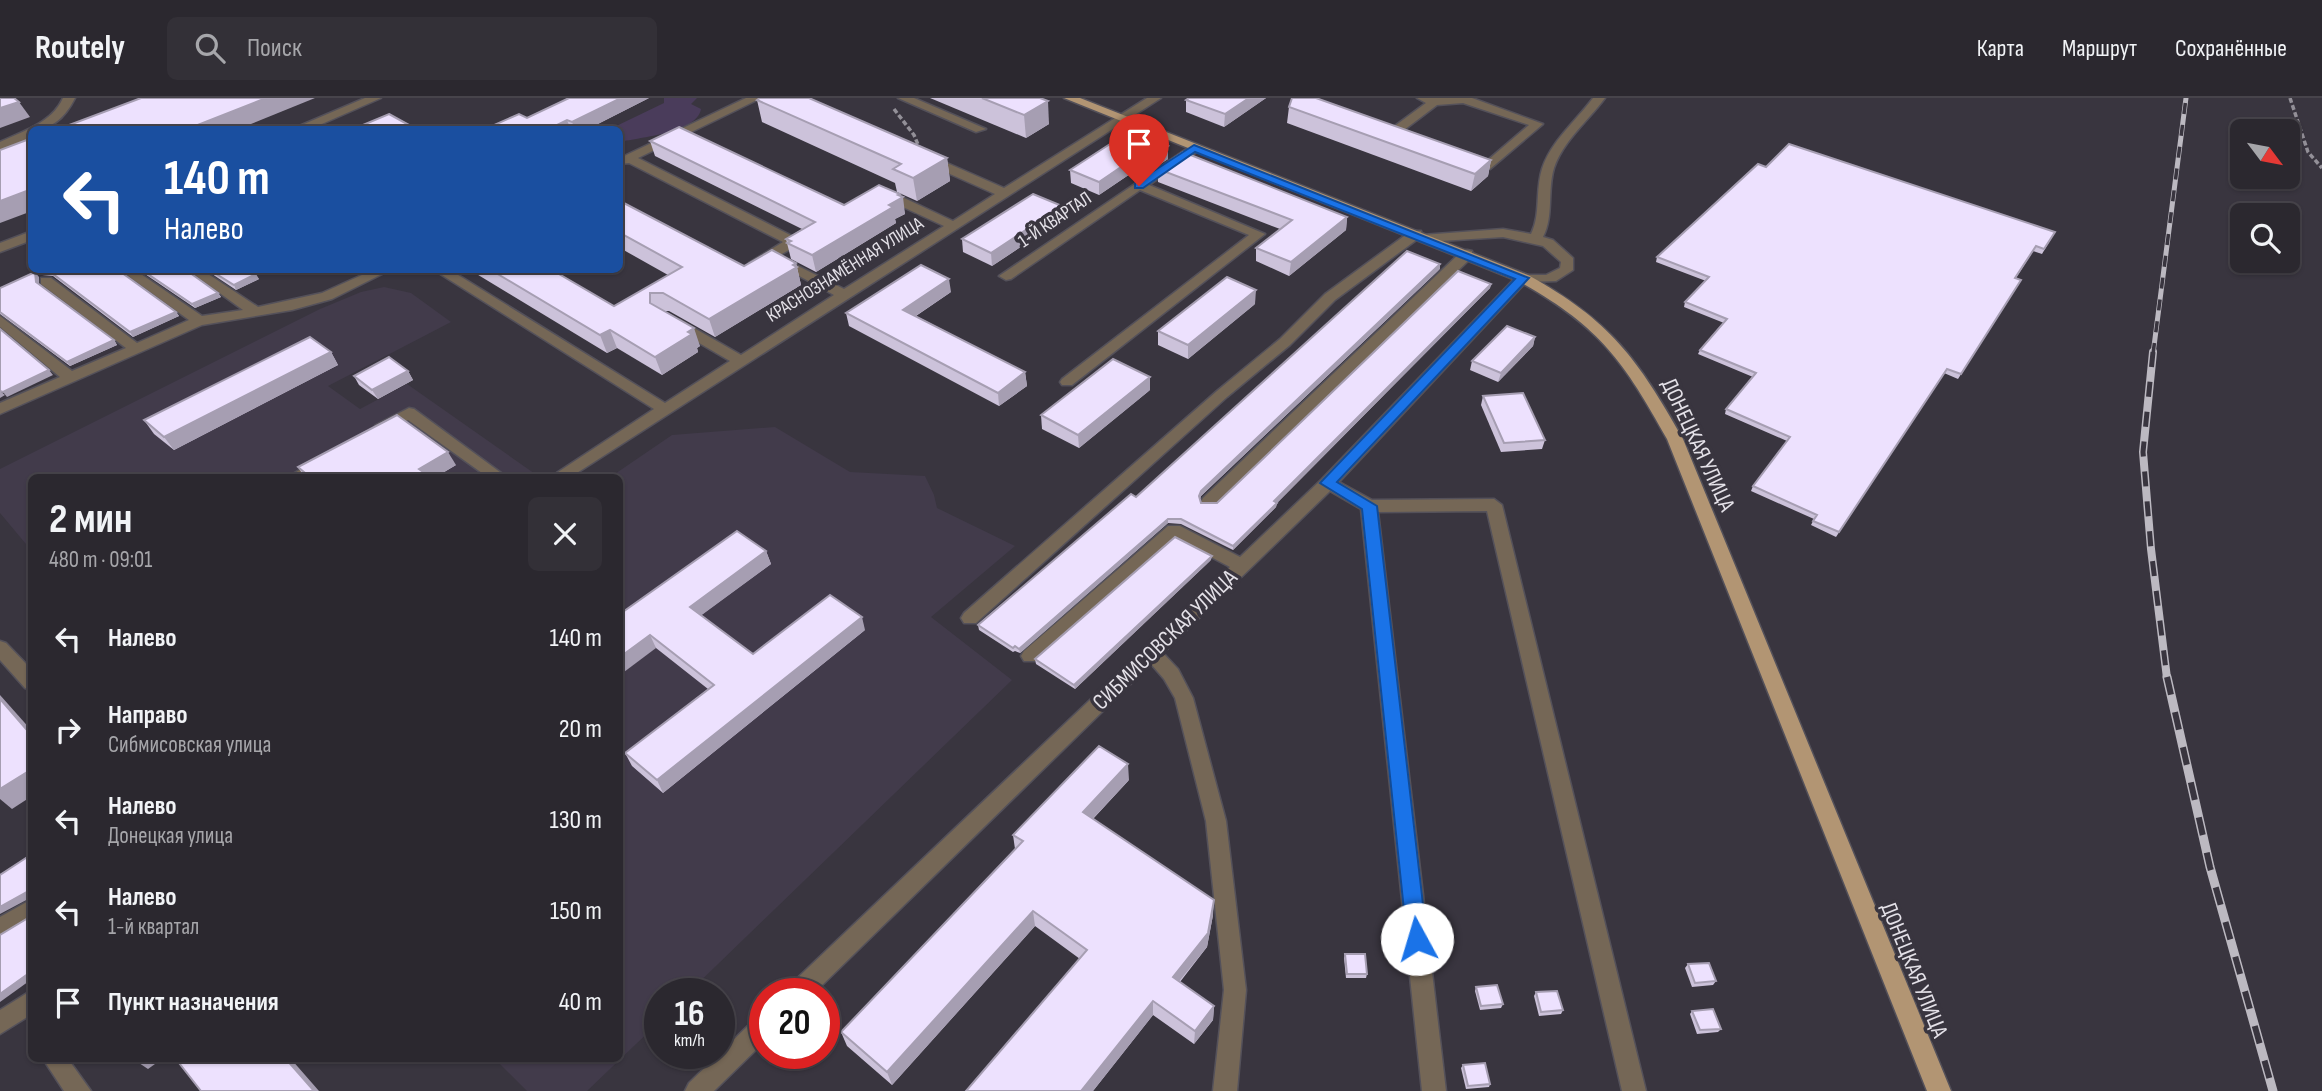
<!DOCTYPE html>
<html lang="ru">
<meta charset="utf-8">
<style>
body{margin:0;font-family:"Sofia Sans Condensed",sans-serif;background:#333037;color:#f1f3f6;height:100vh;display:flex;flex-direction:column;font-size:26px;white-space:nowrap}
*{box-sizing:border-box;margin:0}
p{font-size:23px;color:#a6a6aa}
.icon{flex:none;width:38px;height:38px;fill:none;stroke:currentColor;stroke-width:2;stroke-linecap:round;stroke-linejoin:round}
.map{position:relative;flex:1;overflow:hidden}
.sheet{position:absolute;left:28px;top:376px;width:595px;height:588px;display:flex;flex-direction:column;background:#2b282f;border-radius:10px;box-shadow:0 2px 5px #0004,0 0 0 2px #47444b}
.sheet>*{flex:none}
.guide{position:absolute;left:28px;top:28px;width:595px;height:147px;border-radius:10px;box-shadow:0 2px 5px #0004,0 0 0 2px #47444b;background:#1a4fa0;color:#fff;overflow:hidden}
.needle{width:46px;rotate:122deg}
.fabs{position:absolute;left:2230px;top:21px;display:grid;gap:14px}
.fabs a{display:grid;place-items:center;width:70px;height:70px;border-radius:10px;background:#2b282f;box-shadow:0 2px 5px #0004,0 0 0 2px #47444b;font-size:35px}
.speed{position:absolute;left:644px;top:880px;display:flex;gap:14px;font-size:35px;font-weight:700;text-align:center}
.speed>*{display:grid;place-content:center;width:91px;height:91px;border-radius:50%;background:#2b282f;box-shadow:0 2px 5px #0004,0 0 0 2px #47444b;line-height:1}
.speed small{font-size:18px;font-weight:400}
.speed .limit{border:10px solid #d22;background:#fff;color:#111}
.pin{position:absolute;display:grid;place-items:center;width:60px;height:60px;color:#fff;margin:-72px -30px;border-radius:50% 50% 50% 0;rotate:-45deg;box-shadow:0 0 7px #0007}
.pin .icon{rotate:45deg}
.me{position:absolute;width:77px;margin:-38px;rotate:354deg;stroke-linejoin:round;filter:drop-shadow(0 0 5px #0008)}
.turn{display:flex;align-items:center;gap:24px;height:147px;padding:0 21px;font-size:32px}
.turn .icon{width:91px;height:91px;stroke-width:2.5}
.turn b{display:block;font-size:49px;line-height:60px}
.round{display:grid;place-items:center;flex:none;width:74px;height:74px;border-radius:10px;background:#333037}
.headline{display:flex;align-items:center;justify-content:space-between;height:119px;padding:0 21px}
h1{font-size:42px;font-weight:700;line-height:52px}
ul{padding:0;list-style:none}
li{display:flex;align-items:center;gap:21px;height:91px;padding:0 21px}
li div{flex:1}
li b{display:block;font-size:26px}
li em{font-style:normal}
header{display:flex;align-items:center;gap:42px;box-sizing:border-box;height:98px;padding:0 35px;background:#2b282f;border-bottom:2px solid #47444b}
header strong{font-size:33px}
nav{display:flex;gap:38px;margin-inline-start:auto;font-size:24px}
.search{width:490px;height:63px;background:#333037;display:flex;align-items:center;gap:18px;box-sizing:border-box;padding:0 24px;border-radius:10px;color:#a6a6aa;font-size:26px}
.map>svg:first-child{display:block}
.built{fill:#423b4b}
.green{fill:#4a3c5b}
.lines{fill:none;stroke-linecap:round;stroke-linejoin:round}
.minor-casing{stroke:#54515a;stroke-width:3}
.major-casing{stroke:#54515a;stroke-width:3}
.path{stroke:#939098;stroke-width:3.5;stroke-dasharray:5 2.5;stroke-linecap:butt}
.minor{fill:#756756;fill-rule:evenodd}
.major{fill:#b29573;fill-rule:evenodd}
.rail-far2-casing{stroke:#bcb9c1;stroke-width:5}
.rail-far1-casing{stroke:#bcb9c1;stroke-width:8}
.rail-casing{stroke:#bcb9c1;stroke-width:9}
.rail-far2{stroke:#39353f;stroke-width:3.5;stroke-dasharray:11;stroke-linecap:butt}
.rail-far1{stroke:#39353f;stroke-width:5;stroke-dasharray:15;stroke-linecap:butt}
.rail{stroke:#39353f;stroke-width:6;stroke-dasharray:18;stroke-linecap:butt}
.wall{fill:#ccc2da}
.shaded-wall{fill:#a69eb2}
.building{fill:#ede1fe;stroke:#a69eb2;stroke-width:2}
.route{fill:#1a73e8;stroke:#114b97;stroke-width:2}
.labels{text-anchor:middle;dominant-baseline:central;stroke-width:7;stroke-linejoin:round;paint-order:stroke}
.far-street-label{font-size:19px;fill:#e4e1e8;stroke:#39353f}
.street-label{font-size:23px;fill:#e4e1e8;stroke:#39353f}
</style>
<header>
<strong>Routely</strong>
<div class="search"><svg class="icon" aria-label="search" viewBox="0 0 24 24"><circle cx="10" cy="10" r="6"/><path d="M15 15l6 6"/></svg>Поиск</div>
<nav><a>Карта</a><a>Маршрут</a><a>Сохранённые</a></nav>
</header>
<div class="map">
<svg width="2322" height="993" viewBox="0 0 2322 993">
<rect width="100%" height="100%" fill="#39353f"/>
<g class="built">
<path d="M384 189 411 195 451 224 328 288 360 311 407 286 538 378 32 380 31 452 0 415V371L320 211 361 194Z"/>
<path d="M775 329 850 374 925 378 934 397 937 410 1015 448 931 519 1012 582 687 896H660V923L587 993H527L495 961H620V380H609L672 337Z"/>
</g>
<path class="green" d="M664 0H697L691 6 701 11C697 35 641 39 620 44V32H608L664 5Z"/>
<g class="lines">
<g class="minor-casing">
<g id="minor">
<path d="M63 0H75C66 18 52 32 32 32V39L0 52V44C23 33 52 25 63 0Z"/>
<path d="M365 0H381L308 32H290Z"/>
<path d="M746 0H761L638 60 798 141V147L778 158 844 191 944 128 879 98V92H887L953 123 995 96 923 64V58H931L1004 90 1147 0H1161L569 380H549L654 311 434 172H450L665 305 730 263 670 228V222H680L741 257 834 197 770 162 756 169 749 165 783 144 629 65 620 66V60Z"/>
<path d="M898 0H914L986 31 976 34Z"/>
<path d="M1417 0H1472L1543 26 1490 71 1463 59 1469 55 1488 62 1529 27 1463 5 1437 7 1404 32 1417 37V43H1409L1392 36V30L1426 5Z"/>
<path d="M1593 0H1605C1588 23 1563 43 1554 70 1547 93 1554 117 1543 139L1553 142 1573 160V172L1556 183 1526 184 1339 384 1372 402 1494 401 1502 407 1646 993H1622L1487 413 1378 414 1446 993H1422L1361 411 1330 393 1163 555 1178 571 1193 600 1226 723 1246 892 1237 993H1213L1224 892 1206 723 1175 600 1164 581 1151 566 813 896H786L789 888 1230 469 1175 440 1036 563H1024L1021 558 1024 553 1168 428H1180L1240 459 1322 381 1518 177H1546L1560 170 1561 164 1543 148 1503 139 1425 144 1419 140 1335 202 1290 247 1227 299 976 525H964L961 520 964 515 1217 293 1280 241 1325 196 1411 133H1421L1422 137 1503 131 1531 136C1541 116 1535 93 1542 71 1551 43 1576 23 1593 0Z"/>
<path d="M1194 46 1200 50 1198 53 1149 87 1265 136 1072 287H1062L1060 284 1062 281 1249 137 1140 92 1011 181 1006 182 999 178Z"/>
<path d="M32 133V142L0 154V145Z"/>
<path d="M1467 152 1472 153V159L1215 408H1203L1201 404 1203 400 1462 153Z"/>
<path d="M120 172H135L202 218 243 212 188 172H202L258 209 322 195 373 172H390L332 201 292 212 202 227 0 316V305L60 279 0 229V218L72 273 126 250 41 186V180H51L137 245 189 222Z"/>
<path d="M409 310 414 311 508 380H489L408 322 386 335H376L373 331 376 327Z"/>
<path d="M320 360 328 365C316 378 303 380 286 380Z"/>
<path d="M0 543 6 545 32 572V592L25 590 0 562Z"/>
<path d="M32 801V822L0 841V819Z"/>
<path d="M32 892V916L0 936V912Z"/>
<path d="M765 916V943L714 993H685L689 985 757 919Z"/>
<path d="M43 961H68L91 993H64Z"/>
</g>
</g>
<g class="major-casing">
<path id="major" d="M1064 0H1080L1528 177C1611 223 1637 260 1683 341L1951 993H1927L1667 341C1623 262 1599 228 1518 183Z"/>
</g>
<g class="path">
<path d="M2290 0 2308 54 2322 70"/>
<path d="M894 11 914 37 919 49"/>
</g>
<use href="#minor" class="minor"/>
<use href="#major" class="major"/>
<g class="rail-far2-casing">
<path id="rail-far2" d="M2153 256 2186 0"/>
</g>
<g class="rail-far1-casing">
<path id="rail-far1" d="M2153 254 2143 354 2151 451 2167 580"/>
</g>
<g class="rail-casing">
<path id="rail" d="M2167 579 2210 769 2273 993"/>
</g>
<use href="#rail-far2" class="rail-far2"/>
<use href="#rail-far1" class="rail-far1"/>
<use href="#rail" class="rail"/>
</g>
<g class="wall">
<path d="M649 0 586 32H483L527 20Z"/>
<path d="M930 0H1040L1049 26 1026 40Z"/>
<path d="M1189 0H1266L1224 29 1186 14V2Z"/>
<path d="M757 2 947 60 950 83 917 103 897 94 895 85 762 24Z"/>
<path d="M1289 9 1491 62 1488 78 1471 93 1287 25Z"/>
<path d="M650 43 844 107 900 96 905 116 895 121 896 125 816 174 791 161 786 141 802 131 655 58Z"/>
<path d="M1168 48V61L1142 78 1133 74 1099 97 1071 85 1070 72Z"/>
<path d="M1158 71 1347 119 1346 132 1289 178 1256 163V150L1280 131 1158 84Z"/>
<path d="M620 103 744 168 796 165 801 187 715 239 669 213H663L700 248 697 250 698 254 662 277 617 250 607 255 470 172H552L614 208 668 177 620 150Z"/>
<path d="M1063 121 992 168 963 154 962 141Z"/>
<path d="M2055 134 2042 156 2033 153 2016 180 2018 186 1958 281 1944 275 1836 439 1811 427 1814 421 1751 393 1753 388 1787 343 1725 316 1726 311 1753 279 1698 256 1700 252 1724 225 1684 209 1685 204 1706 183 1656 164 1657 159Z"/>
<path d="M1440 171 1201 398 1200 401 1201 405H1217L1491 186 1490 190 1277 405 1276 409 1233 452 1181 426 1168 425 1020 555 1015 553 1013 554 979 532 978 527 1136 399Z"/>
<path d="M42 172 176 214 179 218 133 239 53 178 42 177 39 173Z"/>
<path d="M139 172H186L218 195 221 199 195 210Z"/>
<path d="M206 172H248L259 181 236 192Z"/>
<path d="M39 179V186L114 242 117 247 70 268 0 216V190Z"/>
<path d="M951 194 916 218 1025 274 1027 288 999 308 849 228 846 215Z"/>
<path d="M1255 206 1188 261 1158 247V233Z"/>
<path d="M1535 239 1533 248 1498 284 1470 272 1472 263Z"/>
<path d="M331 254 338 267 174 352 154 336 144 322Z"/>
<path d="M408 273 413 282 378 301 359 287 354 278Z"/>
<path d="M1150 292 1079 350 1042 331 1041 317Z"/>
<path d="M1483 298 1545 342 1542 351 1501 354 1481 307Z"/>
<path d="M456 367 434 380H305L298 369Z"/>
<path d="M766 453 771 466 701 517 753 556 865 532 663 695 632 668 625 655 708 591 656 550 620 516Z"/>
<path d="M1211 462 1075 591 1036 566 1035 561Z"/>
<path d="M1129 682 1093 721 1213 817 1207 849 1180 884 1214 908 1213 922 1194 946 1153 917 1093 993H966L1080 861 1035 828 892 987 847 948 841 934 1015 751 1013 737Z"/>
<path d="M1345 856 1367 876 1366 880H1346L1344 860Z"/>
<path d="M1688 866 1716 883 1713 887 1692 889 1685 870Z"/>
<path d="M1476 889 1503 906 1501 910 1480 912 1475 893Z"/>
<path d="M1536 894 1563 912 1561 916 1539 918 1534 898Z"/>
<path d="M1692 913 1721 931 1718 934 1697 936 1690 916Z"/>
<path d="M1463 967 1490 986 1489 989 1466 991 1461 970Z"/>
</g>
<g class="shaded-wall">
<path d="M266 0H315L236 32H185Z"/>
<path d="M621 0H649L586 32H575L572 24Z"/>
<path d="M1249 0H1266L1224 29 1225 16Z"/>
<path d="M1048 3 1049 26 1026 40 1024 17Z"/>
<path d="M19 4 30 19 0 30V10Z"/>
<path d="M567 22 571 32H547Z"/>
<path d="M1168 48V61L1142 78V65Z"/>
<path d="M947 60 950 83 917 103 913 80Z"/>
<path d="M1133 61V74L1099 97V84Z"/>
<path d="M1491 62 1488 78 1471 93 1475 76Z"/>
<path d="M32 91V113L0 125V103Z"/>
<path d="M900 96 901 100 903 99 905 116 895 121 896 125 816 174 812 157 889 107Z"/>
<path d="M1062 108 1063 121 992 168 991 155Z"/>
<path d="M1347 119 1346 132 1289 178 1291 164Z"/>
<path d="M796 165 801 187 715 239 709 221Z"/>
<path d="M1440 166V171L1201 398 1199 403V398L1201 393Z"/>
<path d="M35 174 39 179V188L36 184Z"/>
<path d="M256 176 259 181 236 192 234 187Z"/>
<path d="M949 181 951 194 905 225 903 212Z"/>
<path d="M1491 186 1490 190 1277 405 1276 409 1233 452V448L1274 403Z"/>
<path d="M1256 192 1255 206 1188 261V247Z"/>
<path d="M218 195 221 199 195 210 192 206Z"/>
<path d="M176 214 179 218 133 239 130 234Z"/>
<path d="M694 230 700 248 697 250 698 254 662 277 655 259Z"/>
<path d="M610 232 617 250 607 255 600 237Z"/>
<path d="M1535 239 1533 248 1498 284 1501 275Z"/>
<path d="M114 242 117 247 70 268 67 264Z"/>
<path d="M331 254 338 267 174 352 164 339Z"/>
<path d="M49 272 53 277 7 299 3 294Z"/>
<path d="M408 273 413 282 378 301 372 292Z"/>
<path d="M1025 274 1027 288 999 308 998 295Z"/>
<path d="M1150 279V292L1079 350 1078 337Z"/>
<path d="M0 293 5 297 0 300Z"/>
<path d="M448 354 456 367 434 380H420L419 371Z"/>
<path d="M1168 421V425L1020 555 1019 551Z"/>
<path d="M766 453 771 466 695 522 690 509Z"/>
<path d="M1212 458 1211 462 1075 591 1074 587Z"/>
<path d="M862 519 865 532 663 695 657 682Z"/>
<path d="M650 537 656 550 620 577V559Z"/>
<path d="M0 597 32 633 26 631 0 601Z"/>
<path d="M1128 666 1129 682 1085 729 1083 714Z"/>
<path d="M32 671V698L12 711 0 701V691Z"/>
<path d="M27 794 32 799 0 816V809Z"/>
<path d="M1214 802 1213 817 1207 849 1172 892 1173 879Z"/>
<path d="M1033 813 1035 828 892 987 887 974Z"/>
<path d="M32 873V881L0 904V896Z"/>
<path d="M1153 903V917L1093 993H1081Z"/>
<path d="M1214 908 1213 922 1194 946 1195 933Z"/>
<path d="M133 961H162L148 971Z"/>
<path d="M286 961H291L319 993H314Z"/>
</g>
<g class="building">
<path d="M0 0H14L19 4 0 10Z"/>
<path d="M141 0H266L185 32H56Z"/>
<path d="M569 0H621L572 24 567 22 547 32H483L519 16 527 20Z"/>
<path d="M760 0H809L947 60 913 80 893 71 901 66 757 2Z"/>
<path d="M982 0H1040L1048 3 1024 17Z"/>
<path d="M1189 0H1249L1225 16 1186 2Z"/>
<path d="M1292 0H1316L1491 62 1475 76 1289 9Z"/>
<path d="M389 16 418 32H351Z"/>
<path d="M679 29 844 107 879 87 900 96 898 97 903 99 889 107 893 109 812 157 787 145 791 143 786 141 815 124 650 43Z"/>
<path d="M1130 33 1168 48 1142 65 1133 61 1099 84 1070 72Z"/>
<path d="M32 40V91L0 103V52Z"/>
<path d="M1789 46 2055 134 2044 151 2036 148 2015 180 2021 182 1961 276 1947 271 1839 434 1813 423 1817 417 1753 388 1790 339 1726 311 1756 275 1700 252 1727 221 1685 204 1709 179 1657 159 1758 66 1766 69Z"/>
<path d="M1183 54 1347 119 1291 164 1256 150 1292 122 1158 71Z"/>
<path d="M1033 96 1062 108 991 155 962 141Z"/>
<path d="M620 103 744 168 772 152 796 165 793 167 797 169 709 221 663 195H650V205L694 230 688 234 692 236 655 259 610 232 600 237 491 172H552L614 208 682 169 620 135Z"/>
<path d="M1407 153 1440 166 1201 393 1199 398 1201 405H1217L1458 173 1491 186 1274 403 1277 405 1233 448 1181 421H1168L1019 551 1015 548 1013 550 978 527 1131 396 1136 399Z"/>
<path d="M921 167 949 181 903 212 1025 274 998 295 846 215Z"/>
<path d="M42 172H118L176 214 130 234 49 173H39Z"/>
<path d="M142 172H186L218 195 192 206Z"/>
<path d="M210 172H248L256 176 234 187Z"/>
<path d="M35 174 36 184 114 242 67 264 0 214V190Z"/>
<path d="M1227 179 1256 192 1188 247 1158 233Z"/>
<path d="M1507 228 1535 239 1501 275 1472 263Z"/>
<path d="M0 231 49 272 3 294 0 293Z"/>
<path d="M310 239 331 254 164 339 144 322Z"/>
<path d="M389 259 408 273 372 292 354 278Z"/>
<path d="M1113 261 1150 279 1078 337 1041 317Z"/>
<path d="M1523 295 1545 342 1504 345 1483 298Z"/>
<path d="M397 317 448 354 419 371 426 376 420 380H311L298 369Z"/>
<path d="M737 433 766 453 690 509 753 556 830 497 862 519 657 682 625 655 714 587 650 537 620 559V516Z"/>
<path d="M1175 439 1212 458 1074 587 1035 561Z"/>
<path d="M0 601 26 631 32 628V671L0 691Z"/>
<path d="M1099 648 1128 666 1083 714 1214 802 1208 835 1173 879 1214 908 1195 933 1153 903 1081 993H966L1087 852 1033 813 887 974 841 934 1023 743 1013 737Z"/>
<path d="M32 756V873L0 896V837L28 820 27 794 0 809V777Z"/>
<path d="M1345 856H1365L1367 876H1347Z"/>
<path d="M1709 865 1716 883 1695 885 1688 866Z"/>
<path d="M1497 887 1503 906 1481 908 1476 889Z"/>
<path d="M1557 893 1563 912 1541 914 1536 894Z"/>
<path d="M1713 911 1721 931 1700 932 1692 913Z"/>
<path d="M176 961H286L314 993H201Z"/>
<path d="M1485 965 1490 986 1468 988 1463 967Z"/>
</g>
<path class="route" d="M1194 47 1529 180 1337 384 1377 408 1427 841 1424 847 1417 850 1410 847 1407 841 1362 411 1320 385 1515 181 1195 54 1143 90H1135V85Z"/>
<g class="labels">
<g class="far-street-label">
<text transform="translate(1055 122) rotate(-34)">1-Й КВАРТАЛ</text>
<text transform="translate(845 172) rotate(-32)">КРАСНОЗНАМЁННАЯ УЛИЦА</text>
</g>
<g class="street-label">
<text transform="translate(1698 347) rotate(65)">ДОНЕЦКАЯ УЛИЦА</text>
<text transform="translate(1165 542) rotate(-44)">СИБМИСОВСКАЯ УЛИЦА</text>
<text transform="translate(1914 872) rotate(68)">ДОНЕЦКАЯ УЛИЦА</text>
</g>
</g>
</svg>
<div class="fabs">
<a><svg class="needle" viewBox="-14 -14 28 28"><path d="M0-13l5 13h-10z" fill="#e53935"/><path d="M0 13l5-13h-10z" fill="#a6a6aa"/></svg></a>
<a><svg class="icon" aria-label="search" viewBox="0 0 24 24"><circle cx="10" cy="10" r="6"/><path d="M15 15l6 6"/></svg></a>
</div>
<div class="speed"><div>16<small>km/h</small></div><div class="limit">20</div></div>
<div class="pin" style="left:1139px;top:88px;background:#d93025"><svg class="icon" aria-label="arrive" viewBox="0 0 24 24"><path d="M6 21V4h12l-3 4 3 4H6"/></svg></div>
<svg class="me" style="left:1417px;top:841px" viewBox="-20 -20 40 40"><circle r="19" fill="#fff"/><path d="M0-13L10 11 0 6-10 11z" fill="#1a73e8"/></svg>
<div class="guide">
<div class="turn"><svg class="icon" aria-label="left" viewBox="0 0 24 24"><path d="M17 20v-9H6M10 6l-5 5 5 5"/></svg><div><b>140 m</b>Налево</div></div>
</div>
<section class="sheet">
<div class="headline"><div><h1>2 мин</h1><p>480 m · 09:01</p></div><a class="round"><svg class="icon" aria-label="close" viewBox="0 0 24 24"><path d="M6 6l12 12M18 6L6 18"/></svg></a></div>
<ul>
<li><svg class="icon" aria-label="left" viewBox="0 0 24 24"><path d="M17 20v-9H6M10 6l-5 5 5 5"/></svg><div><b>Налево</b></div><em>140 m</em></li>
<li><svg class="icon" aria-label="right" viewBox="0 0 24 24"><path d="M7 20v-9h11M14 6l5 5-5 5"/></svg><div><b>Направо</b><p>Сибмисовская улица</p></div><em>20 m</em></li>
<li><svg class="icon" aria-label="left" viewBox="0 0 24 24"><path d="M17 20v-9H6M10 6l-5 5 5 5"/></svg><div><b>Налево</b><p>Донецкая улица</p></div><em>130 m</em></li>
<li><svg class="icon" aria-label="left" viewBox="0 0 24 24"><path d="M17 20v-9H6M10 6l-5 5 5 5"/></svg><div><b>Налево</b><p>1-й квартал</p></div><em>150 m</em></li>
<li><svg class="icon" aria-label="arrive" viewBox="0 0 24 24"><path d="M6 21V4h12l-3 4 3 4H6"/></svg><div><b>Пункт назначения</b></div><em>40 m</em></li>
</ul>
</section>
</div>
